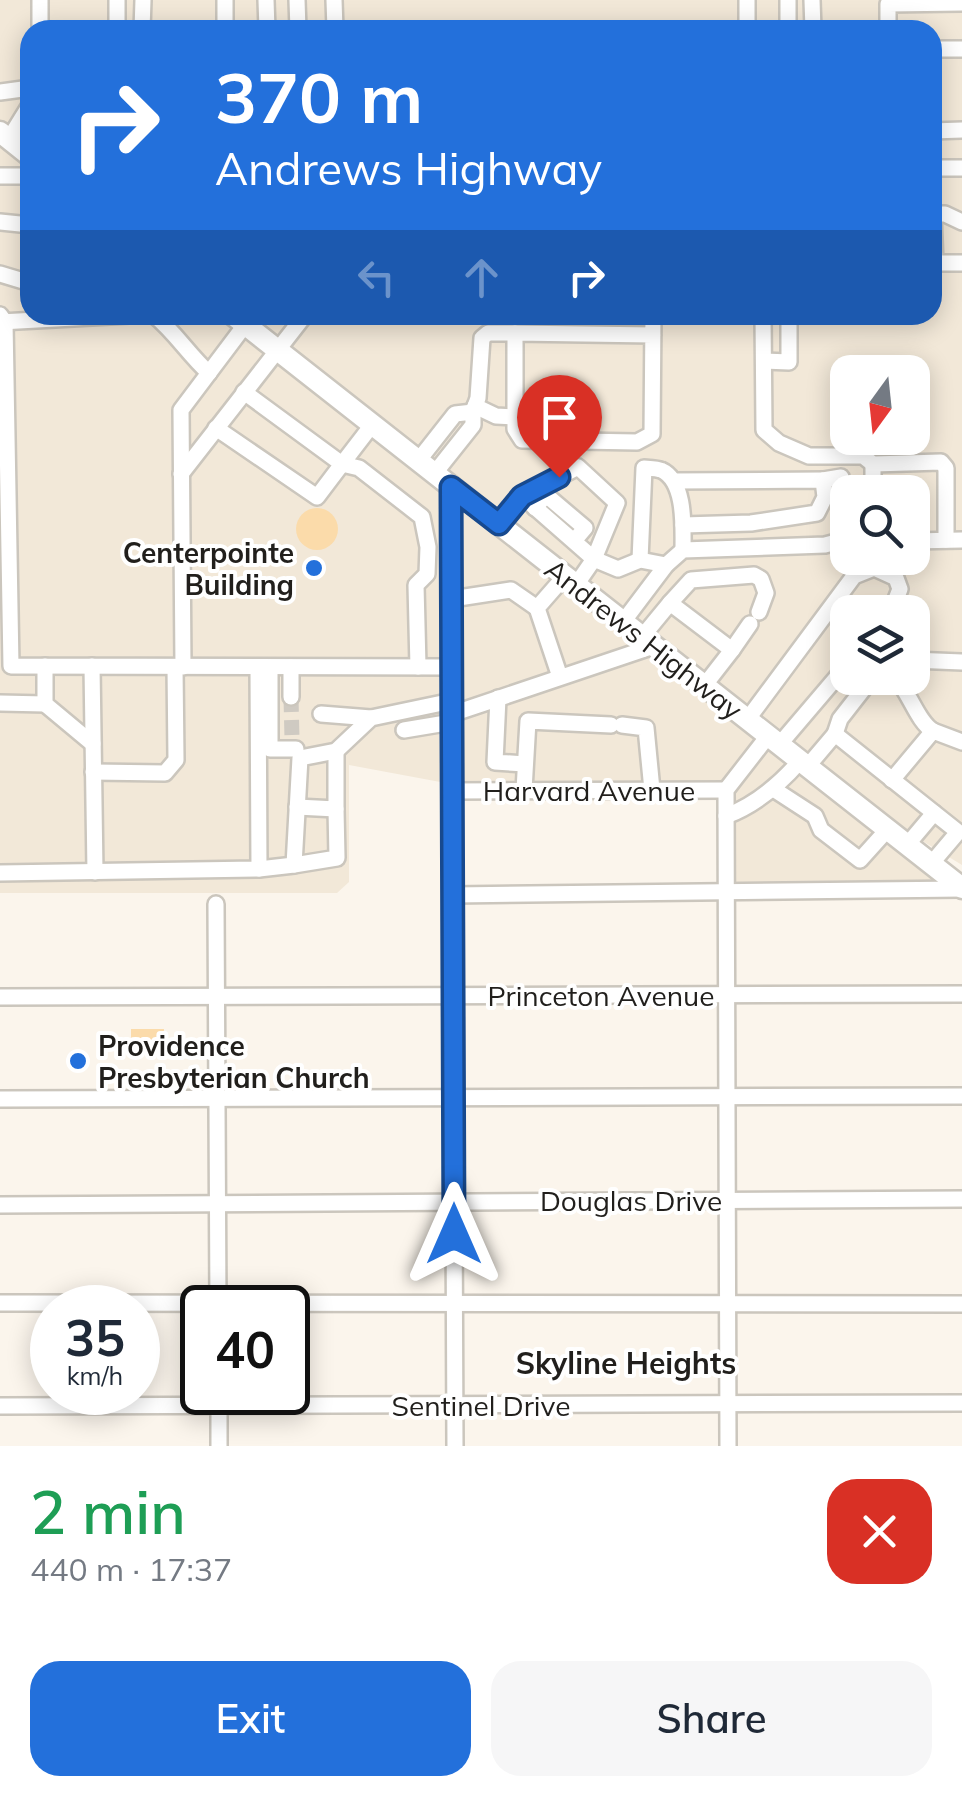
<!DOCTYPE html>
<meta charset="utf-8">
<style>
body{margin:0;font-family:Mulish,sans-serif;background:#f6f6f7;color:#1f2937;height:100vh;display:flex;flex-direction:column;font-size:38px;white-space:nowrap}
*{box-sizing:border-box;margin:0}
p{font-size:32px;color:#747a83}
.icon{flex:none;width:55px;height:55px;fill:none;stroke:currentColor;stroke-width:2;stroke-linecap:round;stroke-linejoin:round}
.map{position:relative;height:1446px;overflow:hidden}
.sheet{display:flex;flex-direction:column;background:#fff;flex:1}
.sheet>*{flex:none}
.top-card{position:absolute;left:20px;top:20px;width:922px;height:305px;border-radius:30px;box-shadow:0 5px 25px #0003;background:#2370db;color:#fff;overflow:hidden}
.needle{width:65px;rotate:195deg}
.buttons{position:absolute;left:830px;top:355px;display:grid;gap:20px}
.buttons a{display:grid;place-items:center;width:100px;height:100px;border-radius:20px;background:#fff;box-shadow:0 5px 25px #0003;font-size:50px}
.speed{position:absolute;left:30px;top:1285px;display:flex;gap:20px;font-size:50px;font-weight:700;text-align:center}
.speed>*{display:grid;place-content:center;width:130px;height:130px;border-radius:50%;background:#fff;box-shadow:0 5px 25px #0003;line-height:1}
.speed small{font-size:25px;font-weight:400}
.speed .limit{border:5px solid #111;border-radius:15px;background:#fff;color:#111}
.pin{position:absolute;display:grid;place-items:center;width:85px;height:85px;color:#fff;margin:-102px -42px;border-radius:50% 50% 50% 0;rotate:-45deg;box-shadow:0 0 10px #0007}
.pin .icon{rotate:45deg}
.me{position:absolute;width:110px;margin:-55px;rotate:0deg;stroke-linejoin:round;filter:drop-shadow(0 0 8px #0008)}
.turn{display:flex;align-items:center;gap:35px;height:210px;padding:0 30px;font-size:45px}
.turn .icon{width:130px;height:130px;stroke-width:2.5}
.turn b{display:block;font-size:70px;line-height:85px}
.lanes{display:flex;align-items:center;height:95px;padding:0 30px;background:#0003;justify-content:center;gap:50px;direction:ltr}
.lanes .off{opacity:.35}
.round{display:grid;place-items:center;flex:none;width:105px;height:105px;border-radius:30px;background:#f6f6f7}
.headline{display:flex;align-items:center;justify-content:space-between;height:170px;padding:0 30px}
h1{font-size:60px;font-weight:600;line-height:75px;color:#1e9e55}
.primary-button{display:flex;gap:20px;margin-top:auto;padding:20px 30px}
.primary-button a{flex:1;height:115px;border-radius:30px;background:#2370db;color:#fff;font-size:40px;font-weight:600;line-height:115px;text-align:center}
.primary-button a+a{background:#f6f6f7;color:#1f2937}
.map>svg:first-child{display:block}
.built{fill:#f2e8d8;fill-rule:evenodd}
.green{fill:#fbdbaa}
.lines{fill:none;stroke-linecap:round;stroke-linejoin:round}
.minor-tunnel{stroke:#cfcac2;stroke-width:15;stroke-dasharray:15 8;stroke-linecap:butt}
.minor-casing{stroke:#cbc6bd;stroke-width:20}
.major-casing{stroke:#cbc6bd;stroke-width:25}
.minor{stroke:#fff;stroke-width:15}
.major{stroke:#fff;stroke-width:20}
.route-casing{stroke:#17498e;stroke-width:25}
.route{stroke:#2370db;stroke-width:18}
.poi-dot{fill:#2370db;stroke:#fff;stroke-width:4}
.labels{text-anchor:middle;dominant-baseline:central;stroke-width:8;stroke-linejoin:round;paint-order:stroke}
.poi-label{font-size:28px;font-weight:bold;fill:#211f1c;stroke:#fff;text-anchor:end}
.street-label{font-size:28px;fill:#211f1c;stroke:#fff}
.neighbourhood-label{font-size:30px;font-weight:bold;fill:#211f1c;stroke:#fff}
</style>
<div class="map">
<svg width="962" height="1446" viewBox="0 0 962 1446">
<rect width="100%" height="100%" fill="#fbf5ec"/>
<path class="built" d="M0 0H962V865L819 778 955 890 726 892V790L451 784 349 765V882L337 893H0ZM30 30H932V315H30ZM848 372H912V438H848ZM848 492H912V558H848ZM848 612H912V678H848Z"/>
<g class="green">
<circle cx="317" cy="529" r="21"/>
<path d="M131 1029H164L163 1048H131Z"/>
</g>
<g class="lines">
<path class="minor-tunnel" d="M291 697 292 739"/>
<g class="minor-casing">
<g id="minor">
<path d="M40 0V30"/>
<path d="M117 0V30"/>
<path d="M225 0V30"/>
<path d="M266 0 267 30"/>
<path d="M297 0 298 30"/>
<path d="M334 0 335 30"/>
<path d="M747 0V30"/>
<path d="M812 0 813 30"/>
<path d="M142 30 143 0"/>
<path d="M788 30V0"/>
<path d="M888 30V4L962 3"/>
<path d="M932 49H962"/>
<path d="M0 92 30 88"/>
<path d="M932 131 962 130"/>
<path d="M9 139 30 105"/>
<path d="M932 168H962"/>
<path d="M0 176H30"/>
<path d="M932 214H945L962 222"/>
<path d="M933 214 935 263H962"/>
<path d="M0 222 30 225"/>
<path d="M0 274 30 283"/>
<path d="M0 315 5 322 11 666 452 667"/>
<path d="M154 315C176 333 188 354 209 373"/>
<path d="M763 315 764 430 779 443 809 456H863L873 464 941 462 946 468V540"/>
<path d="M0 322 129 315"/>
<path d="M653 335 515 333V429L522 440 637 442 652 434C652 394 653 355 653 315"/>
<path d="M764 361 789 362V315"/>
<path d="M475 406 496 416 515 417"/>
<path d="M473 412 478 398 482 338 488 333H515"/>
<path d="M372 425 342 464 359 468 422 517 428 547 427 574 416 585 418 667"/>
<path d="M216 428 317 497 342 464 244 392"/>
<path d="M418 461 455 414 473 412V425L434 474"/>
<path d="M181 474 305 315"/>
<path d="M674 481 823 480 825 497 817 513 751 523 683 525"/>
<path d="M451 487 455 1446"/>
<path d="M873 492V464"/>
<path d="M535 508 546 495 585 528 574 541"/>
<path d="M499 525 522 496 594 559 617 503 578 467 522 496"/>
<path d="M912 541 962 540"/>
<path d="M640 560 644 468C645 468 660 469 661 470 686 481 683 528 683 550"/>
<path d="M576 585 594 559 618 569 640 560 666 565"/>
<path d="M452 599 511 590 537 608"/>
<path d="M670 603 691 580 754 575 761 579 766 593 759 612"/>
<path d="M623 622 666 565 683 550 825 545 844 540 841 477 823 480"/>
<path d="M642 637 670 603 732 650 704 686"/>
<path d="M732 650 750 624"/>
<path d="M912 660 962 662"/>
<path d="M45 666V704L93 744"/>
<path d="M92 666 95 872"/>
<path d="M183 667 181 410 245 325"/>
<path d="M270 667V749H296"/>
<path d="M291 667V697"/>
<path d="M560 677 537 608 565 576"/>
<path d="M896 678C910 694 918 722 933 731"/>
<path d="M498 698 495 762 525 764"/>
<path d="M0 703 45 704"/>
<path d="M321 714 371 718"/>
<path d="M452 714 654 646"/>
<path d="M747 720 854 576 874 568 896 578 900 589 891 612"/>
<path d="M622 725 646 728 652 790"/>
<path d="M404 730 452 722"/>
<path d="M835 734 840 719 872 678"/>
<path d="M779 745 848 664"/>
<path d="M807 767 835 734 958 832 931 864"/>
<path d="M93 772 165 773 176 760 175 667"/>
<path d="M892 780 933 731 962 742"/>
<path d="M524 790 528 721 611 725"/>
<path d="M775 790 815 816 821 830 860 860 887 830"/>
<path d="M452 791 726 790"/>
<path d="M297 807 336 809V751"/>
<path d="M726 816C756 805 779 785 800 761"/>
<path d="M907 845 934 813"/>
<path d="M294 865 337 858 336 809"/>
<path d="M259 869 294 865 300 758 336 751 371 718 452 701"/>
<path d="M0 873 259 869 258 667"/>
<path d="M453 895 962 889"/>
<path d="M216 904 218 1308"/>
<path d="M0 997 962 994"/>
<path d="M0 1099 962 1096"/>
<path d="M0 1205 962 1199"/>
<path d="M0 1303 962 1304"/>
<path d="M219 1392V1446"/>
<path d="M0 1406 962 1403"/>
<path d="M728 1446 726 790 768 736"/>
</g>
</g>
<g class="major-casing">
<g id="major">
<path d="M0 132 30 156"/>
<path d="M233 315 962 888"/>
</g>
</g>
<use href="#minor" class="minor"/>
<use href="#major" class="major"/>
</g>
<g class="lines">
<g class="route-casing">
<path id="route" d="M454 1234 451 487 499 524 522 496 559 477"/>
</g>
<use href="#route" class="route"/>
</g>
<g class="poi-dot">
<circle cx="314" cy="568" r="10"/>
<circle cx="78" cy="1061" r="10"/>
</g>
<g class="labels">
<g class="poi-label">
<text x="294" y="552">Centerpointe<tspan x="294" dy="32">Building</tspan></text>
<text x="98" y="1045" text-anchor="start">Providence<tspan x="98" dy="32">Presbyterian Church</tspan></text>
</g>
<g class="street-label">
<text transform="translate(644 639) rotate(38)">Andrews Highway</text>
<text x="589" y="790">Harvard Avenue</text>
<text x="601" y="995">Princeton Avenue</text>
<text x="631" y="1200">Douglas Drive</text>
<text x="481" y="1405">Sentinel Drive</text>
</g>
<g class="neighbourhood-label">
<text x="626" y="1363">Skyline Heights</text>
</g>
</g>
</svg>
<div class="buttons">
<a><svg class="needle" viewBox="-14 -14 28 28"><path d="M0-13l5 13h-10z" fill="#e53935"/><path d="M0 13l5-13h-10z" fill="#747a83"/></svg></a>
<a><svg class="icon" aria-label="search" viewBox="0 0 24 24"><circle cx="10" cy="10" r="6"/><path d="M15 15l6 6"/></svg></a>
<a><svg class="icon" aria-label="layers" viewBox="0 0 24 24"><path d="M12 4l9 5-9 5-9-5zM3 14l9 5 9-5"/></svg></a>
</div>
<div class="speed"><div>35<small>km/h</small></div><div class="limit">40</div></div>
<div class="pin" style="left:559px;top:477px;background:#d93025"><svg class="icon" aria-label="arrive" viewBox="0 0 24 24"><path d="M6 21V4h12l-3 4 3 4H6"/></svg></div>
<svg class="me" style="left:454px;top:1234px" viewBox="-20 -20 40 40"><path d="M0-17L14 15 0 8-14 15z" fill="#2370db" stroke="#fff" stroke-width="4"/></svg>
<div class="top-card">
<div class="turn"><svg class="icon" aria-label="right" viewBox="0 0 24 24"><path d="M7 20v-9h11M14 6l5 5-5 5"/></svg><div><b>370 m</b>Andrews Highway</div></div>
<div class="lanes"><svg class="icon off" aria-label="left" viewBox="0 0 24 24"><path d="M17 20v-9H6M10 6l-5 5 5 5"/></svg><svg class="icon off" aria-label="ahead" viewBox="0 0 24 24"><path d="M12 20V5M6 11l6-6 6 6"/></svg><svg class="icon" aria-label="right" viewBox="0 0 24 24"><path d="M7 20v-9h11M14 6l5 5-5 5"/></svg></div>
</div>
</div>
<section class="sheet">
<div class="headline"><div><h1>2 min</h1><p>440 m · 17:37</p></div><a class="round" style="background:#d93025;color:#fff"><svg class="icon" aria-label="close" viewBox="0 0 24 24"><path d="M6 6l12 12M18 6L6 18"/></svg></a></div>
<div class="primary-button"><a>Exit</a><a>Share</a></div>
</section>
